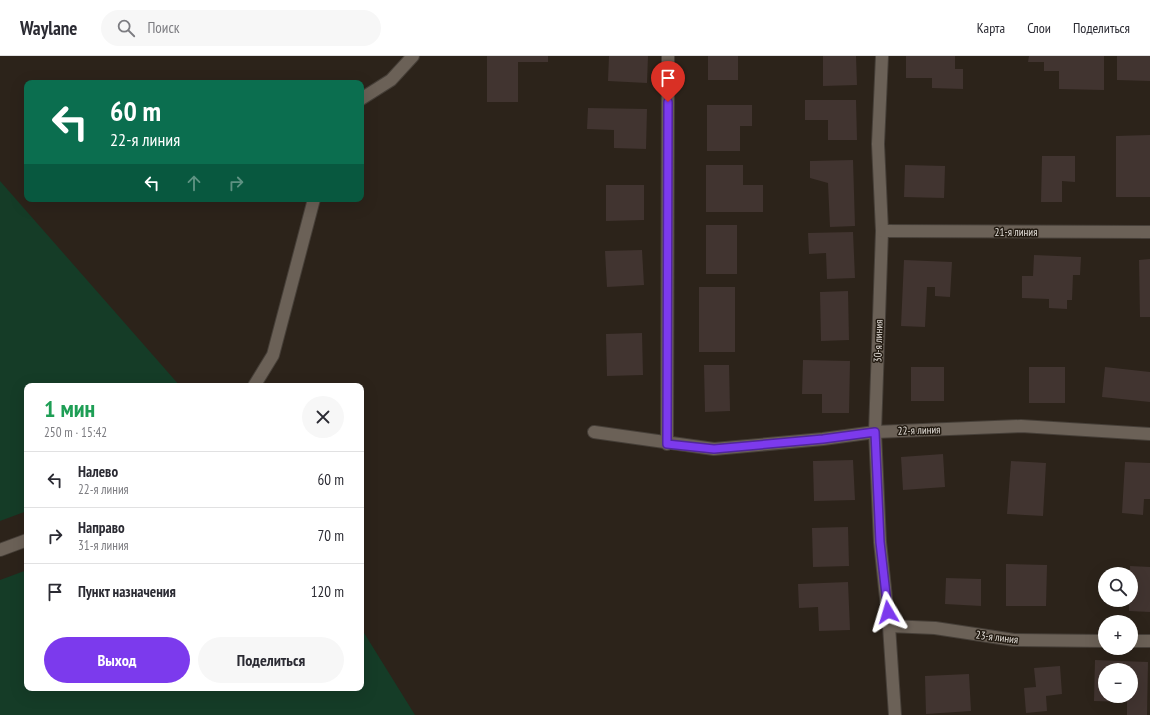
<!DOCTYPE html>
<html lang="ru">
<meta charset="utf-8">
<style>
body{margin:0;font-family:"PT Sans Narrow",sans-serif;background:#f7f7f7;color:#2b2b33;height:100vh;display:flex;flex-direction:column;font-size:15px;white-space:nowrap}
*{box-sizing:border-box;margin:0}
p{font-size:13px;color:#7c7c81}
.icon{flex:none;width:22px;height:22px;fill:none;stroke:currentColor;stroke-width:2;stroke-linecap:round;stroke-linejoin:round}
.map{position:relative;flex:1;overflow:hidden}
.details{position:absolute;left:24px;top:327px;width:340px;height:308px;display:flex;flex-direction:column;background:#fff;border-radius:8px;box-shadow:0 4px 16px #0002}
.details>*{flex:none}
.hud{position:absolute;left:24px;top:24px;width:340px;height:122px;border-radius:8px;box-shadow:0 4px 16px #0002;background:#0b6e4f;color:#fff;overflow:hidden}
.tools{position:absolute;left:1098px;top:511px;display:grid;gap:8px}
.tools a{display:grid;place-items:center;width:40px;height:40px;border-radius:50%;background:#fff;box-shadow:0 4px 16px #0002;font-size:20px}
.pin{position:absolute;display:grid;place-items:center;width:34px;height:34px;color:#fff;margin:-41px -17px;border-radius:50% 50% 50% 0;rotate:-45deg;box-shadow:0 0 4px #0007}
.pin .icon{rotate:45deg}
.me{position:absolute;width:44px;margin:-22px;rotate:353deg;stroke-linejoin:round;filter:drop-shadow(0 0 3px #0008)}
.turn{display:flex;align-items:center;gap:14px;height:84px;padding:0 20px;font-size:18px}
.turn .icon{width:52px;height:52px;stroke-width:2.5}
.turn b{display:block;font-size:28px;line-height:34px}
.lanes{display:flex;align-items:center;height:38px;padding:0 20px;background:#0003;justify-content:center;gap:20px;direction:ltr}
.lanes .off{opacity:.35}
.round{display:grid;place-items:center;flex:none;width:42px;height:42px;border-radius:21px;background:#f7f7f7}
.head{display:flex;align-items:center;justify-content:space-between;height:68px;padding:0 20px}
h1{font-size:24px;font-weight:700;line-height:30px;color:#1e9e55}
.primary-button{display:flex;gap:8px;margin-top:auto;padding:8px 20px}
.primary-button a{flex:1;height:46px;border-radius:24px;background:#7c3aed;color:#fff;font-size:16px;font-weight:700;line-height:46px;text-align:center}
.primary-button a+a{background:#f7f7f7;color:#2b2b33}
ul{padding:0;list-style:none}
li{display:flex;align-items:center;gap:12px;height:56px;padding:0 20px;border-top:1px solid #e1e1e2}
li div{flex:1}
li b{display:block;font-size:15px}
li em{font-style:normal}
header{display:flex;align-items:center;gap:24px;box-sizing:border-box;height:56px;padding:0 20px;background:#fff;border-bottom:1px solid #e1e1e2}
header strong{font-size:19px}
nav{display:flex;gap:22px;margin-inline-start:auto;font-size:14px}
.search{width:280px;height:36px;background:#f7f7f7;display:flex;align-items:center;gap:10px;box-sizing:border-box;padding:0 14px;border-radius:22px;color:#7c7c81;font-size:15px}
.map>svg:first-child{display:block}
.green{fill:#153c27}
.building{fill:#413430;fill-rule:evenodd}
.lines{fill:none;stroke-linecap:round;stroke-linejoin:round}
.minor-casing{stroke:#463f38;stroke-width:14}
.minor{stroke:#6b6157;stroke-width:12}
.route-casing{stroke:#51269a;stroke-width:10}
.route{stroke:#7c3aed;stroke-width:7}
.labels{text-anchor:middle;dominant-baseline:central;stroke-width:3;stroke-linejoin:round;paint-order:stroke}
.street-label{font-size:11px;fill:#e3ded8;stroke:#221a11}
</style>
<header>
<strong>Waylane</strong>
<div class="search"><svg class="icon" aria-label="search" viewBox="0 0 24 24"><circle cx="10" cy="10" r="6"/><path d="M15 15l6 6"/></svg>Поиск</div>
<nav><a>Карта</a><a>Слои</a><a>Поделиться</a></nav>
</header>
<div class="map">
<svg width="1150" height="659" viewBox="0 0 1150 659">
<rect width="100%" height="100%" fill="#2c231a"/>
<g class="green">
<path d="M0 125 180 330H27V455L0 465Z"/>
<path d="M27 514V632H361V572L415 659H0V524Z"/>
</g>
<g class="building">
<path d="M487 0H548V6H518V46H487Z"/>
<path d="M609 0H648L647 27 608 25Z"/>
<rect x="708" y="0" width="30" height="24"/>
<path d="M823 0H856L857 29 823 30Z"/>
<path d="M906 0H955V13H963V33L932 32V22H906Z"/>
<path d="M1029 0H1104V34L1059 33V15H1044V6H1028Z"/>
<path d="M1117 0H1150V25L1117 24Z"/>
<path d="M805 44H856L857 84H828V64H805Z"/>
<path d="M707 49H752V70H740V95H707Z"/>
<path d="M588 52 647 53 646 93 614 92V74L587 73Z"/>
<path d="M1150 79V141H1116V80Z"/>
<path d="M1042 100H1075V126L1062 125V146H1041Z"/>
<path d="M853 104 855 170 830 171 828 127 810 122V105Z"/>
<path d="M706 109H743V129H763V156H706Z"/>
<path d="M905 109 945 110 944 142 904 141Z"/>
<path d="M606 129H644V164L606 165Z"/>
<rect x="706" y="169" width="31" height="49"/>
<path d="M853 176 855 222 827 223 826 197 809 198 808 177Z"/>
<path d="M642 194 644 229 607 231 605 195Z"/>
<path d="M1034 199 1081 201 1080 219H1073L1072 244H1067V253L1049 252V243L1022 242V220H1033Z"/>
<path d="M1150 203V261H1140L1139 204Z"/>
<path d="M904 204 952 206 950 241 935 240V231H927L925 271 901 270Z"/>
<rect x="699" y="231" width="36" height="65"/>
<path d="M848 235 849 284 821 285 820 236Z"/>
<path d="M642 277 643 319 607 320 606 278Z"/>
<path d="M803 304 850 305 849 357H822V338H802Z"/>
<path d="M704 309H729L730 355 705 356Z"/>
<rect x="911" y="311" width="33" height="34"/>
<rect x="1029" y="311" width="36" height="36"/>
<path d="M1105 311 1150 316V346L1102 341Z"/>
<path d="M943 398 945 431 903 434 901 401Z"/>
<path d="M853 404 855 444 814 445 813 405Z"/>
<path d="M1011 405 1046 407 1043 460 1007 458Z"/>
<path d="M1125 406 1150 407V443H1144L1143 459 1122 457Z"/>
<path d="M848 471 849 510 813 511 812 472Z"/>
<path d="M1006 508 1047 509 1046 550H1006Z"/>
<path d="M1130 510 1150 511V556L1129 555V544H1131Z"/>
<path d="M946 522 981 523V550L945 548Z"/>
<path d="M848 526 850 574 819 575 818 551 799 552 798 528Z"/>
<path d="M1095 604 1148 606 1147 659H1127V646L1094 645ZM1105 614H1131V640H1105Z"/>
<path d="M1060 610 1062 638 1046 640 1047 655 1026 657 1024 632 1036 631 1034 612Z"/>
<path d="M969 618 971 655 926 658 925 620Z"/>
</g>
<g class="lines">
<g class="minor-casing">
<g id="minor">
<path d="M882 0 878 88 882 175 875 376 880 486 889 570 895 659"/>
<path d="M361 43 391 24 413 0"/>
<path d="M882 175 1150 176"/>
<path d="M254 330 273 299 314 143"/>
<path d="M594 376 714 393 823 383 875 376 1021 370 1150 378"/>
<path d="M667 388 668 0"/>
<path d="M0 494 27 484"/>
<path d="M889 570 935 572 1014 584 1105 585"/>
<path d="M1131 585H1150"/>
</g>
</g>
<use href="#minor" class="minor"/>
</g>
<g class="lines">
<g class="route-casing">
<path id="route" d="M668 46 667 388 714 393 823 383 875 376 880 486 888 556"/>
</g>
<use href="#route" class="route"/>
</g>
<g class="labels">
<g class="street-label">
<text x="1016" y="176">21-я линия</text>
<text transform="translate(878 285) rotate(-88)">30-я линия</text>
<text transform="translate(919 374) rotate(-2)">22-я линия</text>
<text transform="translate(997 581) rotate(7)">23-я линия</text>
</g>
</g>
</svg>
<div class="tools">
<a><svg class="icon" aria-label="search" viewBox="0 0 24 24"><circle cx="10" cy="10" r="6"/><path d="M15 15l6 6"/></svg></a>
<a>+</a>
<a>−</a>
</div>
<div class="pin" style="left:668px;top:46px;background:#d93025"><svg class="icon" aria-label="arrive" viewBox="0 0 24 24"><path d="M6 21V4h12l-3 4 3 4H6"/></svg></div>
<svg class="me" style="left:888px;top:556px" viewBox="-20 -20 40 40"><path d="M0-17L14 15 0 8-14 15z" fill="#7c3aed" stroke="#fff" stroke-width="4"/></svg>
<div class="hud">
<div class="turn"><svg class="icon" aria-label="left" viewBox="0 0 24 24"><path d="M17 20v-9H6M10 6l-5 5 5 5"/></svg><div><b>60 m</b>22-я линия</div></div>
<div class="lanes"><svg class="icon" aria-label="left" viewBox="0 0 24 24"><path d="M17 20v-9H6M10 6l-5 5 5 5"/></svg><svg class="icon off" aria-label="ahead" viewBox="0 0 24 24"><path d="M12 20V5M6 11l6-6 6 6"/></svg><svg class="icon off" aria-label="right" viewBox="0 0 24 24"><path d="M7 20v-9h11M14 6l5 5-5 5"/></svg></div>
</div>
<section class="details">
<div class="head"><div><h1>1 мин</h1><p>250 m · 15:42</p></div><a class="round"><svg class="icon" aria-label="close" viewBox="0 0 24 24"><path d="M6 6l12 12M18 6L6 18"/></svg></a></div>
<ul>
<li><svg class="icon" aria-label="left" viewBox="0 0 24 24"><path d="M17 20v-9H6M10 6l-5 5 5 5"/></svg><div><b>Налево</b><p>22-я линия</p></div><em>60 m</em></li>
<li><svg class="icon" aria-label="right" viewBox="0 0 24 24"><path d="M7 20v-9h11M14 6l5 5-5 5"/></svg><div><b>Направо</b><p>31-я линия</p></div><em>70 m</em></li>
<li><svg class="icon" aria-label="arrive" viewBox="0 0 24 24"><path d="M6 21V4h12l-3 4 3 4H6"/></svg><div><b>Пункт назначения</b></div><em>120 m</em></li>
</ul>
<div class="primary-button"><a>Выход</a><a>Поделиться</a></div>
</section>
</div>
